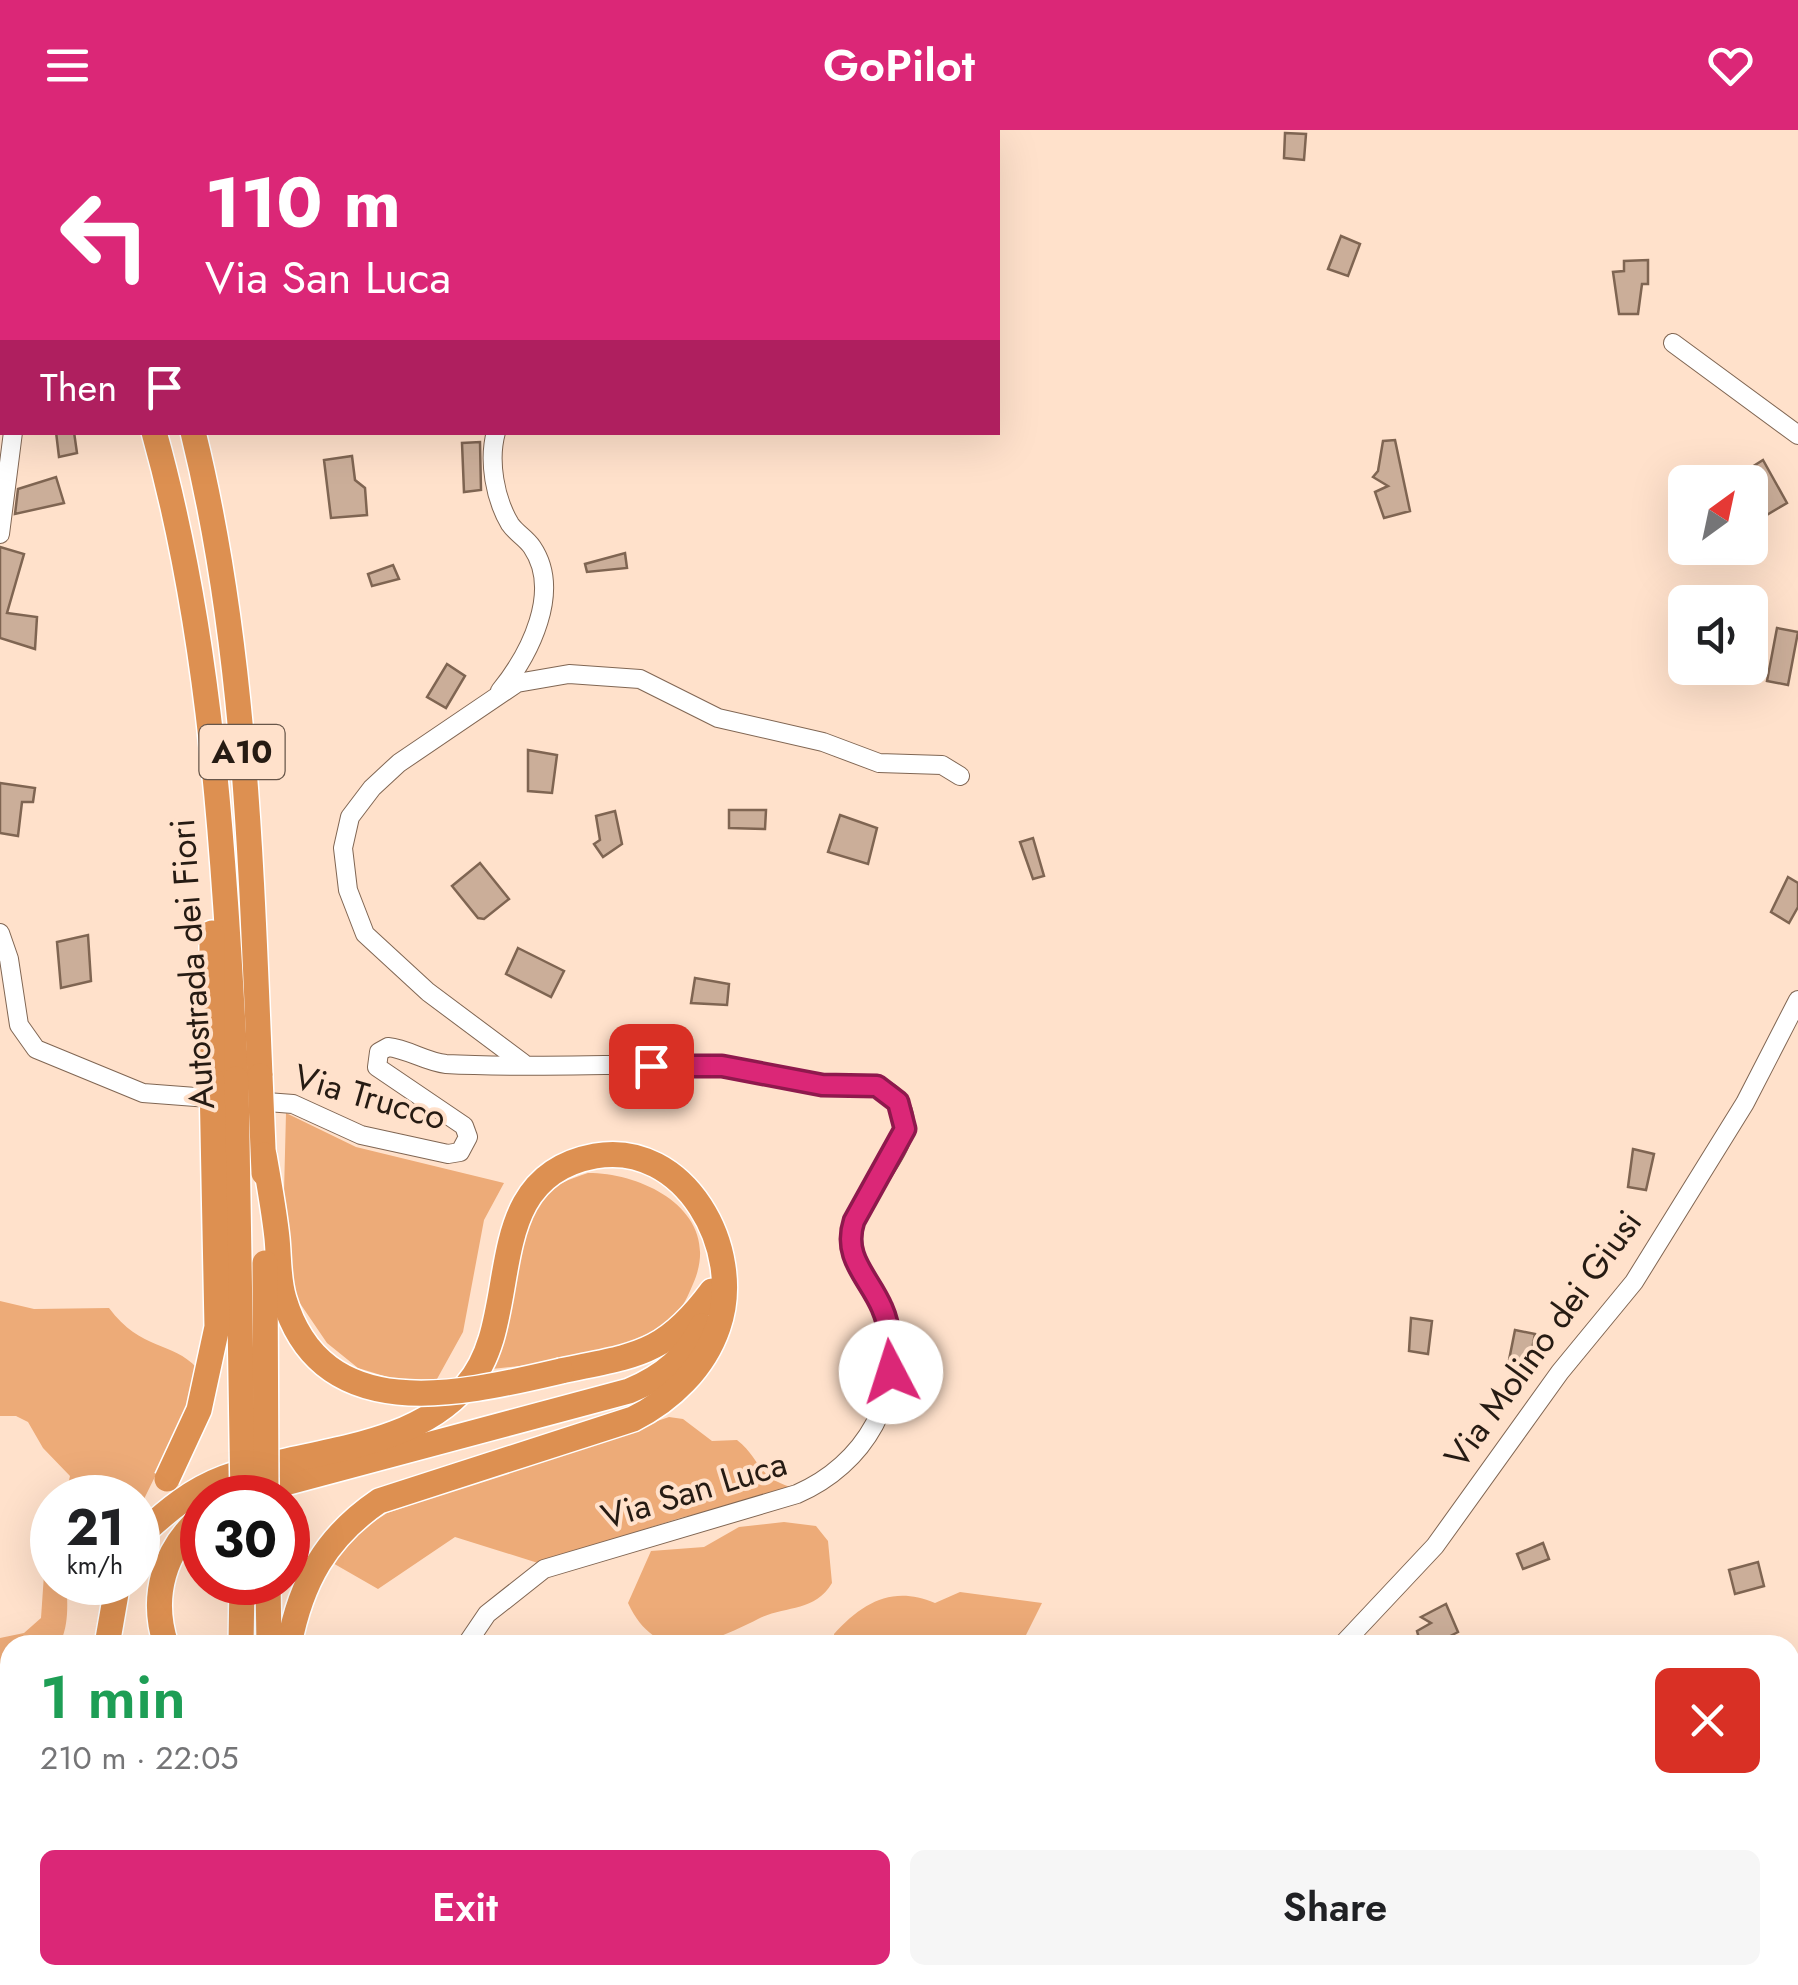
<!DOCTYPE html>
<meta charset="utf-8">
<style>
body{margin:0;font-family:Jost,sans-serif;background:#f6f6f6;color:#202124;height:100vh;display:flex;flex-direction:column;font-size:38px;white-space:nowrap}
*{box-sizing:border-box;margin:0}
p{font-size:32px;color:#757577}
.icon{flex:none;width:55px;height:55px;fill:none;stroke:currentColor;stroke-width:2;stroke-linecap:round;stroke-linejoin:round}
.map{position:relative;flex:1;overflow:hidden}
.sheet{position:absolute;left:0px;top:1505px;width:1800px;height:350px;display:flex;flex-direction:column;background:#fff;border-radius:30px 30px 0 0;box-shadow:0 10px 40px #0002}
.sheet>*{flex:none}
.banner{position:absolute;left:0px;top:0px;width:1000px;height:305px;box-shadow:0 10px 40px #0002;background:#db2777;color:#fff;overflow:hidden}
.needle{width:65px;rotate:33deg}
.controls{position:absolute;left:1668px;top:335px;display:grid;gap:20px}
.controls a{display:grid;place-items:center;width:100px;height:100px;border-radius:15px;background:#fff;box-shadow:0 10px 40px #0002;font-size:50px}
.speed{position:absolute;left:30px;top:1345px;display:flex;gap:20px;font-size:50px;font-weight:700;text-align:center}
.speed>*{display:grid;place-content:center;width:130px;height:130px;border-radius:50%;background:#fff;box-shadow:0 10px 40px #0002;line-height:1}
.speed small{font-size:25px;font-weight:400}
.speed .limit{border:15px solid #d22;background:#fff;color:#111}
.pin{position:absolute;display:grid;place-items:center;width:85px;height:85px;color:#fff;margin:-42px;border-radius:20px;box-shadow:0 5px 15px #0006}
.me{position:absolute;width:110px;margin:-55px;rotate:355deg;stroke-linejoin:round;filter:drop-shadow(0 0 8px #0008)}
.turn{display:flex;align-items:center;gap:35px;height:210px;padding:0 40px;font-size:45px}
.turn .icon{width:130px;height:130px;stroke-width:2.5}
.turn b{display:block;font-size:70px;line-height:85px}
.then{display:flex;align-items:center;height:95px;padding:0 40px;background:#0003;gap:20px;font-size:38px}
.round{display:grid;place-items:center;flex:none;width:105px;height:105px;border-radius:15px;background:#f6f6f6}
.overview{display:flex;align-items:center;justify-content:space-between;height:170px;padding:0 40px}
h1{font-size:60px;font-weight:600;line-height:75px;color:#1e9e55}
.button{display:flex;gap:20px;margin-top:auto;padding:20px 40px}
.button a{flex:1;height:115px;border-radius:15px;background:#db2777;color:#fff;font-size:40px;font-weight:600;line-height:115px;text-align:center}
.button a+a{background:#f6f6f6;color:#202124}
header{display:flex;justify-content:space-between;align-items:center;height:130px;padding:0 40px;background:#db2777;color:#fff;font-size:45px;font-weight:600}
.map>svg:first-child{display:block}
.green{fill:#edab78}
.building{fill:#cbae99;stroke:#7f6552;stroke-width:2.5}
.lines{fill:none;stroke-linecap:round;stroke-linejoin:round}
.minor-casing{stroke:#806653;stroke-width:20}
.highway-casing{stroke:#fff;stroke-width:28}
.minor{stroke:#fff;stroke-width:18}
.highway{stroke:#dd9051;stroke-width:25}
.highway-bridge-casing{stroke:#fff;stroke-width:28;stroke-linecap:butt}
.highway-bridge{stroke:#dd9051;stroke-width:25}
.route-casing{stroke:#8e194d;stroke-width:25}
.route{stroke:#db2777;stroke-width:18}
.labels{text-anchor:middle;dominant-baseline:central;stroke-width:8;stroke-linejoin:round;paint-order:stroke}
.shield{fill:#ffe1cb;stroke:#67564a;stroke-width:2.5}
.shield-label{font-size:32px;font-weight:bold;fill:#261b13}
.street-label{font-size:35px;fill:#261b13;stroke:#ffe1cb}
</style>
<header><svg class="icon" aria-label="menu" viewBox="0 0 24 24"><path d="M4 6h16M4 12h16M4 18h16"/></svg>GoPilot<svg class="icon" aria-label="heart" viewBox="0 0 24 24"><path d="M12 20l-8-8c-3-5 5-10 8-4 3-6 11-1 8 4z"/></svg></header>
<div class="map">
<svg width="1798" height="1855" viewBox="0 0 1798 1855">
<rect width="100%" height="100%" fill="#ffe1cb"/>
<g class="green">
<path d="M286 983 356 1017 504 1053 484 1090 463 1202 437 1249 397 1250 358 1238 327 1213 293 1163 284 1062Z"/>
<path d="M588 1043C647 1043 724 1084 693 1154 686 1171 678 1187 663 1197 613 1231 549 1232 492 1239 508 1195 516 1102 540 1070 551 1055 570 1049 588 1043Z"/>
<path d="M0 1171 34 1179 109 1178C141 1221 172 1211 197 1238L194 1267 144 1369 65 1367 70 1346 43 1318 28 1292 16 1286H0Z"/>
<path d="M669 1287 683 1289 712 1311 737 1310C761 1329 756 1346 790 1357L784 1364 680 1388 538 1433 455 1407 378 1459 331 1432 358 1402 387 1383Z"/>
<path d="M784 1392 816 1396 828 1411 832 1453C814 1483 785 1475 758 1489 709 1514 657 1536 628 1473L651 1421 704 1417 739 1397Z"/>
<path d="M52 1404V1452L66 1453C68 1473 69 1497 59 1515H10V1596L0 1591V1508L24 1503 41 1488 45 1430Z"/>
<path d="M960 1462 1042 1473 1021 1515H835L834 1504C863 1472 893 1455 935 1473Z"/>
</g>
<g class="building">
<path d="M1285 3 1306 4 1304 30 1284 28Z"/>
<path d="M1341 106 1360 114 1348 146 1328 139Z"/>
<path d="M1648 130V154H1642L1638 184H1619L1613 142 1624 141V131Z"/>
<path d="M56 302H74L77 323 59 327Z"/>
<path d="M1395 310 1410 381 1384 388 1375 362 1388 356 1373 347 1378 341 1383 311Z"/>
<path d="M480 312 481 360 464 362 462 313Z"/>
<path d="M352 326 355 350 365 358 367 385 331 388 324 330Z"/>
<path d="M1763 330 1787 373 1765 386 1741 344Z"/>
<path d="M56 347 64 373 15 384 18 359Z"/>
<path d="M0 417 24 424 7 483 37 487 35 519 0 508Z"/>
<path d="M625 423 627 438 587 442 585 434Z"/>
<path d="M393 435 399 449 372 456 368 444Z"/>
<path d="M1777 498 1798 502 1788 555 1767 551Z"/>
<path d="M447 534 465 546 446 578 427 567Z"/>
<path d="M528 620 557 625 552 663 528 661Z"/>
<path d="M0 653 35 658 33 672H22L18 706 0 703Z"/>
<path d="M729 680H766L765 699 729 698Z"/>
<path d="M615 681 622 714 603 727 594 714 600 710 596 686Z"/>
<path d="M840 685 877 698 868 734 828 722Z"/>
<path d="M1033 708 1044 746 1033 749 1020 712Z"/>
<path d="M480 733 509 769 484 789 478 788 452 756Z"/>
<path d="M1788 747 1798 753V777L1789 793 1771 782Z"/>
<path d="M88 805 91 851 61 858 57 812Z"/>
<path d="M518 818 564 841 551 867 506 844Z"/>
<path d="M695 848 729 854 727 875 691 873Z"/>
<path d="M1633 1019 1654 1024 1646 1060 1628 1057Z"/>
<path d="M1411 1188 1432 1191 1428 1224 1409 1221Z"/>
<path d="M1515 1200 1535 1204 1528 1239 1508 1235Z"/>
<path d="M1543 1413 1549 1429 1523 1439 1517 1424Z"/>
<path d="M1758 1432 1764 1456 1735 1464 1729 1440Z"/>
<path d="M1446 1474 1458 1502 1433 1515H1421L1417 1501 1431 1493 1421 1487Z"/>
</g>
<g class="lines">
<g class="minor-casing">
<g id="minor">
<path d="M949 2 951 0"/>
<path d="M0 207 2 212"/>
<path d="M1673 213 1798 305"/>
<path d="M496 302C488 331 495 369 510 394 516 403 526 408 532 417 562 461 530 524 500 561"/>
<path d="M0 404 13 302"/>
<path d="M0 803 9 829 19 895 36 919 143 963 222 969"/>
<path d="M523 933 428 862 365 804 348 760 343 718 350 687 372 658 399 633 517 553 569 544 640 549 718 588 823 612 879 633 942 635 960 646"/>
<path d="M253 971 293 974 361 1005 448 1024 460 1022 468 1007 464 996 377 937 379 922 388 917C408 919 426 932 446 934 537 939 628 932 719 936 754 937 789 952 823 955 852 958 890 945 903 981 917 1019 850 1070 850 1110 850 1141 879 1164 886 1192 906 1266 864 1335 797 1364L544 1439 487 1484 466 1515"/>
<path d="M1342 1515 1435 1416 1560 1242 1634 1152 1745 973 1798 870"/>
<path d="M1790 1567 1798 1564"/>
<path d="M1790 1686 1798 1682"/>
<path d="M468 1845V1855"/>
<path d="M1254 1845 1277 1855"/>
<path d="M631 1855 633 1845"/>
<path d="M904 1855 908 1845"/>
<path d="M1582 1855 1595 1845"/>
</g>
</g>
<g class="highway-casing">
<g id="highway">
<path d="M38 0 39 2"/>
<path d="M93 0 94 2"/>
<path d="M154 302C213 512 224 733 236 949"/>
<path d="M193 302C245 512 251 731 260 946"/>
<path d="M212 950V803"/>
<path d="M561 1241C636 1225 664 1226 712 1161"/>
<path d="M248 1363 629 1261C661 1248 687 1228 702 1196"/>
<path d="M143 1403C168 1380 192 1360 224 1348 302 1319 409 1323 467 1255 526 1188 475 1048 595 1026 685 1010 745 1120 718 1197 704 1238 671 1270 633 1289L379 1371C326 1407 301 1452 289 1515"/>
<path d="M268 1452 269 1515"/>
<path d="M107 1515 118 1452"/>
<path d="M166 1515C150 1466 164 1420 202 1386"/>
<path d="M241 1515 242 1452"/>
<path d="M231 1845 233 1855"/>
<path d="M277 1845 278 1855"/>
<path d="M69 1855 71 1845"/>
<path d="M88 1855 93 1845"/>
</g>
</g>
<use href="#minor" class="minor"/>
<use href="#highway" class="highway"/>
<g class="highway-bridge-casing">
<g id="highway-bridge">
<path d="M260 946 264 1043"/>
<path d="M236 949 243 1368"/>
<path d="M264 1025C269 1053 274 1080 277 1108 279 1129 278 1150 284 1169 323 1300 466 1263 561 1241"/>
<path d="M265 1133 266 1368"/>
<path d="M167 1349 199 1280 217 1197 212 950"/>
</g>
</g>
<use href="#highway-bridge" class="highway-bridge"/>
</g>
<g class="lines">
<g class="route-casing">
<path id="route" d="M651 936H722L822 955 877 956 898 972 905 999 854 1091C842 1128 869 1147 882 1178 891 1198 891 1221 891 1242"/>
</g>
<use href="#route" class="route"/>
</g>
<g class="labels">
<rect class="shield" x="199.5" y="595" width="85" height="54" rx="8"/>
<g class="shield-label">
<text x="242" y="622">A10</text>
</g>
<g class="street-label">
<text transform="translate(192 834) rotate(-94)">Autostrada dei Fiori</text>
<text transform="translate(370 967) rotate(16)">Via Trucco</text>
<text transform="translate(1543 1209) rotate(-54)">Via Molino dei Giusi</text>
<text transform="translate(694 1360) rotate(-17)">Via San Luca</text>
</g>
</g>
</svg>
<div class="controls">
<a><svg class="needle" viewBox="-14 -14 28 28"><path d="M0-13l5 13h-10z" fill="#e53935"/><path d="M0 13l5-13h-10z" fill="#757577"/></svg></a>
<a><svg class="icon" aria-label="sound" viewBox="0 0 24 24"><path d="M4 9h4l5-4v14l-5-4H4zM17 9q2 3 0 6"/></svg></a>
</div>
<div class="speed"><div>21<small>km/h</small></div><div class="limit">30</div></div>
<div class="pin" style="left:651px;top:936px;background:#d93025"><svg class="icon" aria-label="arrive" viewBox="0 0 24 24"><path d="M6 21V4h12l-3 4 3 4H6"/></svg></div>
<svg class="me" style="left:891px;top:1242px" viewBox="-20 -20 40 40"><circle r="19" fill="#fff"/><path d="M0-13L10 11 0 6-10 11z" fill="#db2777"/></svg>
<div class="banner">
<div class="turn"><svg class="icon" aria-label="left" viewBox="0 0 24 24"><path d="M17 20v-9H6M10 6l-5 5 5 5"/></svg><div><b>110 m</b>Via San Luca</div></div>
<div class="then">Then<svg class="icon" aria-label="arrive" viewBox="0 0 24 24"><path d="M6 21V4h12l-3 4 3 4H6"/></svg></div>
</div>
<section class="sheet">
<div class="overview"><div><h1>1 min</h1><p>210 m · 22:05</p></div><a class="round" style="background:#d93025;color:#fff"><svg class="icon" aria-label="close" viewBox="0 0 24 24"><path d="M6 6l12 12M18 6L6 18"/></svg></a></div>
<div class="button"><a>Exit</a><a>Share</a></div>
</section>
</div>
